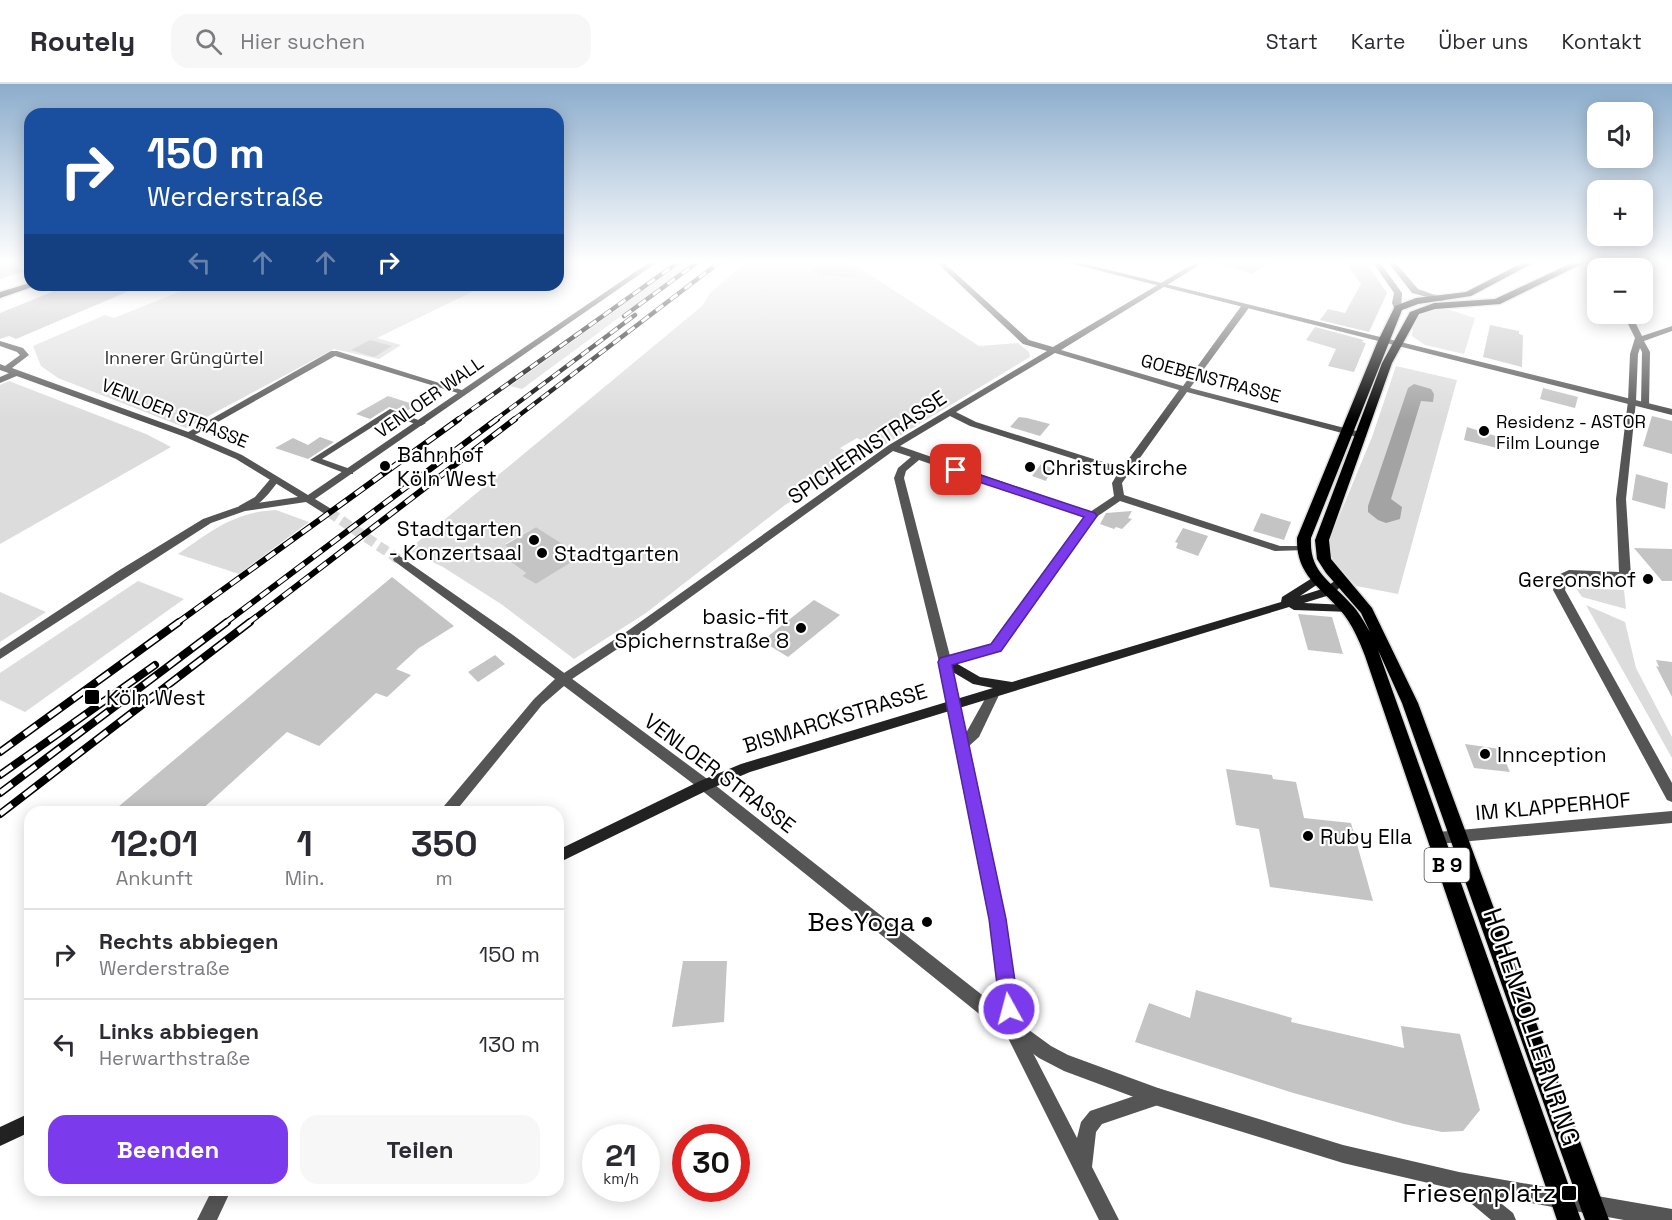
<!DOCTYPE html>
<html lang="de">
<meta charset="utf-8">
<style>
body{margin:0;font-family:"Space Grotesk",sans-serif;background:#f7f7f7;color:#2b2b33;height:100vh;display:flex;flex-direction:column;font-size:22px;white-space:nowrap}
*{box-sizing:border-box;margin:0}
p{font-size:20px;color:#7c7c81}
.icon{flex:none;width:33px;height:33px;fill:none;stroke:currentColor;stroke-width:2;stroke-linecap:round;stroke-linejoin:round}
.map{position:relative;flex:1;overflow:hidden}
.side{position:absolute;left:24px;top:722px;width:540px;height:390px;display:flex;flex-direction:column;background:#fff;border-radius:18px;box-shadow:0 3px 15px #0003}
.side>*{flex:none}
.top-card{position:absolute;left:24px;top:24px;width:540px;height:183px;border-radius:18px;box-shadow:0 3px 15px #0003;background:#1a4fa0;color:#fff;overflow:hidden}
.controls{position:absolute;left:1587px;top:18px;display:grid;gap:12px}
.controls a{display:grid;place-items:center;width:66px;height:66px;border-radius:12px;background:#fff;box-shadow:0 3px 15px #0003;font-size:30px}
.speed{position:absolute;left:582px;top:1040px;display:flex;gap:12px;font-size:30px;font-weight:700;text-align:center}
.speed>*{display:grid;place-content:center;width:78px;height:78px;border-radius:50%;background:#fff;box-shadow:0 3px 15px #0003;line-height:1}
.speed small{font-size:15px;font-weight:400}
.speed .limit{border:9px solid #d22;background:#fff;color:#111}
.pin{position:absolute;display:grid;place-items:center;width:51px;height:51px;color:#fff;margin:-26px;border-radius:12px;box-shadow:0 3px 9px #0006}
.me{position:absolute;width:66px;margin:-33px;rotate:353deg;stroke-linejoin:round;filter:drop-shadow(0 0 4px #0008)}
.turn{display:flex;align-items:center;gap:21px;height:126px;padding:0 24px;font-size:27px}
.turn .icon{width:78px;height:78px;stroke-width:2.5}
.turn b{display:block;font-size:42px;line-height:51px}
.lanes{display:flex;align-items:center;height:57px;padding:0 24px;background:#0003;justify-content:center;gap:30px;direction:ltr}
.lanes .off{opacity:.35}
.eta{display:flex;justify-content:space-evenly;align-items:center;height:102px;text-align:center}
.eta b{font-size:36px;font-weight:700;line-height:42px}
.primary-button{display:flex;gap:12px;margin-top:auto;padding:12px 24px}
.primary-button a{flex:1;height:69px;border-radius:18px;background:#7c3aed;color:#fff;font-size:24px;font-weight:700;line-height:69px;text-align:center}
.primary-button a+a{background:#f7f7f7;color:#2b2b33}
ul{padding:0;list-style:none}
li{display:flex;align-items:center;gap:18px;height:90px;padding:0 24px;border-top:2px solid #e1e1e2}
li div{flex:1}
li b{display:block;font-size:22px}
li em{font-style:normal}
header{display:flex;align-items:center;gap:36px;box-sizing:border-box;height:84px;padding:0 30px;background:#fff;border-bottom:2px solid #e1e1e2}
header strong{font-size:28px}
nav{display:flex;gap:33px;margin-inline-start:auto;font-size:21px}
.search{width:420px;height:54px;background:#f7f7f7;display:flex;align-items:center;gap:15px;box-sizing:border-box;padding:0 21px;border-radius:18px;color:#7c7c81;font-size:22px}
.map>svg:first-child{display:block}
.green{fill:#dcdcdc;fill-rule:evenodd}
.water{fill:#a3a3a3}
.building{fill:#c4c4c4}
.lines{fill:none;stroke-linecap:round;stroke-linejoin:round}
.tertiary-tunnel{stroke:#d9d9d9;stroke-width:10;stroke-dasharray:10 5;stroke-linecap:butt}
.primary-casing{stroke:#dbdbdb;stroke-width:3}
.minor{fill:#555;fill-rule:evenodd}
.tertiary{fill:#555;fill-rule:evenodd}
.secondary{fill:#222;fill-rule:evenodd}
.primary{fill:#000;fill-rule:evenodd}
.rail-far2-casing{stroke:#000;stroke-width:4.5}
.rail-far1-casing{stroke:#000;stroke-width:6}
.rail-casing{stroke:#000;stroke-width:8}
.rail-far2{stroke:#fff;stroke-width:3;stroke-dasharray:9;stroke-linecap:butt}
.rail-far1{stroke:#fff;stroke-width:4;stroke-dasharray:11;stroke-linecap:butt}
.rail{stroke:#fff;stroke-width:5;stroke-dasharray:15;stroke-linecap:butt}
.route{fill:#7c3aed;stroke:#51269a;stroke-width:1.5}
.poi-dot{fill:#000;stroke:#fff;stroke-width:2}
.labels{text-anchor:middle;dominant-baseline:central;stroke-width:4.5;stroke-linejoin:round;paint-order:stroke}
.far-park-label{font-size:18px;fill:#333;stroke:#fff}
.far-street-label{font-size:18px;fill:#000;stroke:#fff}
.far-poi-label{font-size:18px;fill:#000;stroke:#fff;text-anchor:start}
.shield{fill:#fff;stroke:#4c4c4c;stroke-width:1.5}
.shield-label{font-size:20px;font-weight:bold;fill:#000}
.street-label{font-size:21px;fill:#000;stroke:#fff}
.poi-label{font-size:21px;fill:#000;stroke:#fff;text-anchor:start}
.near-poi-label{font-size:26px;fill:#000;stroke:#fff;text-anchor:end}
.near-street-label{font-size:26px;fill:#000;stroke:#fff}
</style>
<header>
<strong>Routely</strong>
<div class="search"><svg class="icon" aria-label="search" viewBox="0 0 24 24"><circle cx="10" cy="10" r="6"/><path d="M15 15l6 6"/></svg>Hier suchen</div>
<nav><a>Start</a><a>Karte</a><a>Über uns</a><a>Kontakt</a></nav>
</header>
<div class="map">
<svg width="1672" height="1136" viewBox="0 0 1672 1136">
<rect width="100%" height="100%" fill="#fff"/>
<g class="green">
<path d="M684 177H696L522 305 510 302Z"/>
<path d="M747 177H849L979 262 1018 259 1029 268 1030 273 785 421 646 529 574 575 501 520 443 483 408 466 702 222 710 209ZM857 354 875 363 857 374 840 364ZM536 443 580 472 536 500 522 492 526 489 503 472 512 466 505 460Z"/>
<path d="M196 201H486L377 254 401 261 379 275 334 265 186 344 58 294 41 282 33 262 105 231 114 234Z"/>
<path d="M1433 225 1450 226 1475 234 1464 270 1425 261 1412 252C1413 237 1418 228 1433 225Z"/>
<path d="M1396 282 1457 296 1398 510 1356 502 1333 476 1328 459 1372 353Z"/>
<path d="M9 297 146 350 171 363 0 460V301Z"/>
<path d="M276 426 309 438 239 490 178 470C211 447 234 428 276 426Z"/>
<path d="M138 497 184 515 25 628 0 616V589Z"/>
<path d="M1576 504 1624 506 1626 525 1582 513Z"/>
<path d="M0 508 46 528 0 558Z"/>
<path d="M1586 521 1625 538 1636 584 1672 653V674Z"/>
</g>
<path class="water" d="M1414 300 1431 305 1434 310 1433 318 1421 317 1391 415 1402 423 1400 435 1386 439 1378 436 1368 428V422L1408 304Z"/>
<g class="building">
<path d="M0 177H8L25 187 0 195Z"/>
<path d="M1221 177H1272L1252 190 1221 180Z"/>
<path d="M1344 177H1365L1387 209 1369 248 1320 236 1328 225 1345 229 1361 200Z"/>
<path d="M821 180 856 184 855 193 822 192 811 186Z"/>
<path d="M69 201 80 204 86 201H143L16 255 9 252 0 255V229Z"/>
<path d="M1490 241 1519 247V250L1523 251 1522 283 1483 273Z"/>
<path d="M1315 243 1364 256 1362 258 1366 259 1354 288 1328 282 1336 265 1306 256Z"/>
<path d="M370 256 392 262 374 273 351 266Z"/>
<path d="M1543 304 1578 313 1575 324 1540 315Z"/>
<path d="M388 312 416 321 405 328 389 323 370 335 356 330Z"/>
<path d="M1652 332 1672 337V370L1643 362Z"/>
<path d="M1019 333 1027 334 1050 340 1040 352 1010 343Z"/>
<path d="M1467 343 1499 353 1497 364 1464 356Z"/>
<path d="M320 353 334 358 308 375 275 364 293 354 308 361Z"/>
<path d="M1041 380 1052 384 1046 397 1032 392Z"/>
<path d="M1636 390 1668 399 1665 425 1632 416Z"/>
<path d="M1132 427 1128 434 1132 435 1122 445 1116 443 1114 445 1100 440 1106 429Z"/>
<path d="M1261 429 1291 438 1284 456 1253 447Z"/>
<path d="M536 443 581 472 536 500 522 492 526 489 503 472 512 466 505 461Z"/>
<path d="M1183 444 1208 452 1198 472 1176 464 1178 459 1175 458Z"/>
<path d="M1634 464 1672 465V497H1662Z"/>
<path d="M392 493 454 542 419 564 396 585 411 591 387 613 376 609 319 662 287 648 199 728H112Z"/>
<path d="M814 516 840 531 788 573 762 557Z"/>
<path d="M1298 530 1332 533 1343 570 1308 566Z"/>
<path d="M495 571 505 580 478 598 468 588Z"/>
<path d="M1656 576 1672 578V613L1656 582 1659 583Z"/>
<path d="M1465 660 1500 665 1510 688 1474 684Z"/>
<path d="M1226 685 1272 691 1273 695 1296 698 1304 734 1351 739 1373 817 1270 803 1259 745 1236 741Z"/>
<path d="M683 877H727L724 938 672 943Z"/>
<path d="M1196 906 1292 934 1291 938 1404 964 1401 942 1460 950 1480 1026 1463 1047 1442 1048 1404 1040 1290 1008 1135 958 1149 919 1190 934Z"/>
</g>
<g class="lines">
<path class="tertiary-tunnel" d="M329 428 398 475"/>
<g class="primary-casing">
<g id="primary">
<path d="M1526 177H1537L1471 212 1418 220 1402 226 1311 454C1309 489 1331 497 1351 520 1359 528 1364 538 1370 548L1361 529 1326 489 1317 475 1315 456 1382 279 1410 228 1434 219 1495 215 1576 177H1588L1500 220 1435 225 1419 230 1392 279 1329 456 1331 475 1372 524 1418 619 1609 1136H1585L1402 619 1378 566 1581 1136H1557L1365 572C1359 556 1352 540 1341 527 1319 502 1296 491 1297 454L1377 259 1395 222 1416 214 1466 208Z"/>
<path d="M30 199V201H38L0 214V208Z"/>
</g>
</g>
<g class="minor">
<path d="M935 177H942L1029 256 1053 263 1198 177H1206L1061 266 1183 302 1242 221H1248V225L1190 304 1364 349 1366 351 1361 354 1187 308 1122 399 1124 411 1280 462H1306L1307 464 1306 466 1275 467 1120 417 1095 434 1000 566 952 580 966 649 990 606H998L1000 609 979 653 969 662 1005 835 1019 942 1077 1054 1081 1038 1090 1027 1158 1004 1164 1007 1167 1013 1164 1019 1102 1040 1096 1048 1092 1083 1119 1136H1099L1003 944 989 835 939 578 894 394 898 384 911 373 893 367 634 554 566 599H558L556 596 558 593 626 548 889 361 1047 267 1023 260ZM1055 269 1179 306 1122 384 976 338 956 328ZM950 332 970 342 1118 389 1112 399 1114 412 1090 428 900 362ZM919 376 1085 433 992 560 950 572 904 394 906 387Z"/>
<path d="M1372 177H1379L1402 209 1401 226 1394 224 1392 219 1394 209Z"/>
<path d="M1387 177H1394L1418 205 1446 215 1442 217 1412 209Z"/>
<path d="M1596 177H1603L1608 184H1601Z"/>
<path d="M1623 230H1631L1642 252 1672 242V247L1644 257 1650 268 1649 321 1645 324 1641 321 1642 268 1640 264 1638 270 1636 317 1626 415 1631 492 1625 496 1571 494 1567 496 1565 506 1672 699V718L1667 716 1553 506 1558 491 1569 486 1619 488 1616 415 1628 317 1630 270 1635 254Z"/>
<path d="M331 267H337L468 308 461 310 335 272 191 353H185L183 351Z"/>
<path d="M16 286 20 289 19 291 0 299V293Z"/>
<path d="M390 325 426 339 421 342 391 331 322 375 353 386V390H347L310 376Z"/>
<path d="M275 392 280 395C270 408 257 428 239 426V422L255 413 272 393Z"/>
<path d="M1672 727V739L1438 760 1433 758 1431 754 1433 750 1438 748Z"/>
<path d="M212 1106H231L217 1136H197Z"/>
</g>
<g class="tertiary">
<path d="M651 177H659L315 415 333 426V430H325L306 418 245 427 211 439 0 575V565L118 487 203 435 243 421 298 413 236 375 185 353 0 286V280L5 282 20 271 17 268 0 262V257L23 264 29 271 12 284 191 349 242 371 308 411Z"/>
<path d="M1061 177H1073L1672 325V331Z"/>
<path d="M398 471 513 551 710 697 1000 925 1051 962 1068 971 1158 1004 1343 1061 1459 1088 1672 1125V1136H1624L1492 1112 1513 1129 1516 1136H1491L1454 1105 1343 1079 1158 1022 1064 987 1039 974 988 937 700 705 564 602 542 621 455 728H439L534 615 555 595 394 477 393 475Z"/>
</g>
<g class="secondary">
<path d="M1317 491 1323 495 1321 498 1300 512 1325 504 1340 493 1346 497 1333 510 1304 519 1347 521 1351 522 1353 525 1351 528 1294 526 1289 523 750 688 710 705 558 779V766L700 697 741 680 993 604 973 600 941 581 939 578 941 575H949L980 593 1012 598 1281 518 1282 513Z"/>
<path d="M30 1029V1048L0 1062V1043Z"/>
</g>
<use href="#primary" class="primary"/>
<g class="rail-far2-casing">
<g id="rail-far2">
<path d="M624 232 699 177"/>
<path d="M457 336 680 177"/>
<path d="M495 336 635 231"/>
<path d="M513 336 721 177"/>
</g>
</g>
<g class="rail-far1-casing">
<g id="rail-far1">
<path d="M177 539 459 335"/>
<path d="M225 539 497 335"/>
<path d="M248 539 515 335"/>
</g>
</g>
<g class="rail-casing">
<g id="rail">
<path d="M0 668 179 538"/>
<path d="M0 691 155 581"/>
<path d="M0 709 227 538"/>
<path d="M0 730 250 538"/>
</g>
</g>
<use href="#rail-far2" class="rail-far2"/>
<use href="#rail-far1" class="rail-far1"/>
<use href="#rail" class="rail"/>
</g>
<linearGradient id="sky" x2="0" y2="1"><stop stop-color="#8cadcc"/><stop offset="0.53" stop-color="#fff"/><stop offset="1" stop-color="#fff" stop-opacity="0"/></linearGradient>
<rect width="1672" height="336" fill="url(#sky)"/>
<path class="route" d="M956 383 1095 429 1097 432 1001 567 952 581 1006 835 1019 925 1016 932 1009 935 1003 932 1000 925 989 835 938 578 940 574 991 560 1084 433 952 389 950 386Z"/>
<g class="poi-dot">
<circle cx="1484" cy="347" r="6"/>
<circle cx="385" cy="382" r="6"/>
<circle cx="1030" cy="383" r="6"/>
<circle cx="534" cy="456" r="6"/>
<circle cx="542" cy="469" r="6"/>
<circle cx="1648" cy="495" r="6"/>
<circle cx="801" cy="544" r="6"/>
<rect x="84" y="605" width="16" height="16" rx="3"/>
<circle cx="1485" cy="670" r="6"/>
<circle cx="1308" cy="752" r="6"/>
<circle cx="927" cy="838" r="6"/>
<rect x="1561" y="1101" width="16" height="16" rx="3"/>
</g>
<g class="labels">
<g class="far-park-label">
<text x="184" y="273">Innerer Grüngürtel</text>
</g>
<g class="far-street-label">
<text transform="translate(1211 294) rotate(15)">GOEBENSTRASSE</text>
<text transform="translate(429 313) rotate(-35)">VENLOER WALL</text>
<text transform="translate(175 329) rotate(22)">VENLOER STRASSE</text>
</g>
<g class="far-poi-label">
<text x="1496" y="337">Residenz - ASTOR<tspan x="1496" dy="21">Film Lounge</tspan></text>
</g>
<rect class="shield" x="1424.5" y="764" width="45" height="34" rx="4.5"/>
<g class="shield-label">
<text x="1447" y="781">B 9</text>
</g>
<g class="street-label">
<text transform="translate(867 363) rotate(-34)">SPICHERNSTRASSE</text>
<text transform="translate(835 634) rotate(-17)">BISMARCKSTRASSE</text>
<text transform="translate(720 689) rotate(37)">VENLOER STRASSE</text>
<text transform="translate(1553 722) rotate(-5)">IM KLAPPERHOF</text>
</g>
<g class="poi-label">
<text x="397" y="370">Bahnhof<tspan x="397" dy="24">Köln West</tspan></text>
<text x="1042" y="383">Christuskirche</text>
<text x="522" y="444" text-anchor="end">Stadtgarten<tspan x="522" dy="24">- Konzertsaal</tspan></text>
<text x="554" y="469">Stadtgarten</text>
<text x="1636" y="495" text-anchor="end">Gereonshof</text>
<text x="789" y="532" text-anchor="end">basic-fit<tspan x="789" dy="24">Spichernstraße 8</tspan></text>
<text x="106" y="613">Köln West</text>
<text x="1497" y="670">Innception</text>
<text x="1320" y="752">Ruby Ella</text>
</g>
<g class="near-poi-label">
<text x="915" y="838">BesYoga</text>
<text x="1556" y="1109">Friesenplatz</text>
</g>
<g class="near-street-label">
<text transform="translate(1532 943) rotate(71)">HOHENZOLLERNRING</text>
</g>
</g>
</svg>
<div class="controls">
<a><svg class="icon" aria-label="sound" viewBox="0 0 24 24"><path d="M4 9h4l5-4v14l-5-4H4zM17 9q2 3 0 6"/></svg></a>
<a>+</a>
<a>−</a>
</div>
<div class="speed"><div>21<small>km/h</small></div><div class="limit">30</div></div>
<div class="pin" style="left:956px;top:386px;background:#d93025"><svg class="icon" aria-label="arrive" viewBox="0 0 24 24"><path d="M6 21V4h12l-3 4 3 4H6"/></svg></div>
<svg class="me" style="left:1009px;top:925px" viewBox="-20 -20 40 40"><circle r="17" fill="#7c3aed" stroke="#fff" stroke-width="3"/><path d="M0-11L8 9 0 5-8 9z" fill="#fff"/></svg>
<div class="top-card">
<div class="turn"><svg class="icon" aria-label="right" viewBox="0 0 24 24"><path d="M7 20v-9h11M14 6l5 5-5 5"/></svg><div><b>150 m</b>Werderstraße</div></div>
<div class="lanes"><svg class="icon off" aria-label="left" viewBox="0 0 24 24"><path d="M17 20v-9H6M10 6l-5 5 5 5"/></svg><svg class="icon off" aria-label="ahead" viewBox="0 0 24 24"><path d="M12 20V5M6 11l6-6 6 6"/></svg><svg class="icon off" aria-label="ahead" viewBox="0 0 24 24"><path d="M12 20V5M6 11l6-6 6 6"/></svg><svg class="icon" aria-label="right" viewBox="0 0 24 24"><path d="M7 20v-9h11M14 6l5 5-5 5"/></svg></div>
</div>
<section class="side">
<div class="eta">
<div><b>12:01</b><p>Ankunft</p></div>
<div><b>1</b><p>Min.</p></div>
<div><b>350</b><p>m</p></div>
</div>
<ul>
<li><svg class="icon" aria-label="right" viewBox="0 0 24 24"><path d="M7 20v-9h11M14 6l5 5-5 5"/></svg><div><b>Rechts abbiegen</b><p>Werderstraße</p></div><em>150 m</em></li>
<li><svg class="icon" aria-label="left" viewBox="0 0 24 24"><path d="M17 20v-9H6M10 6l-5 5 5 5"/></svg><div><b>Links abbiegen</b><p>Herwarthstraße</p></div><em>130 m</em></li>
</ul>
<div class="primary-button"><a>Beenden</a><a>Teilen</a></div>
</section>
</div>
